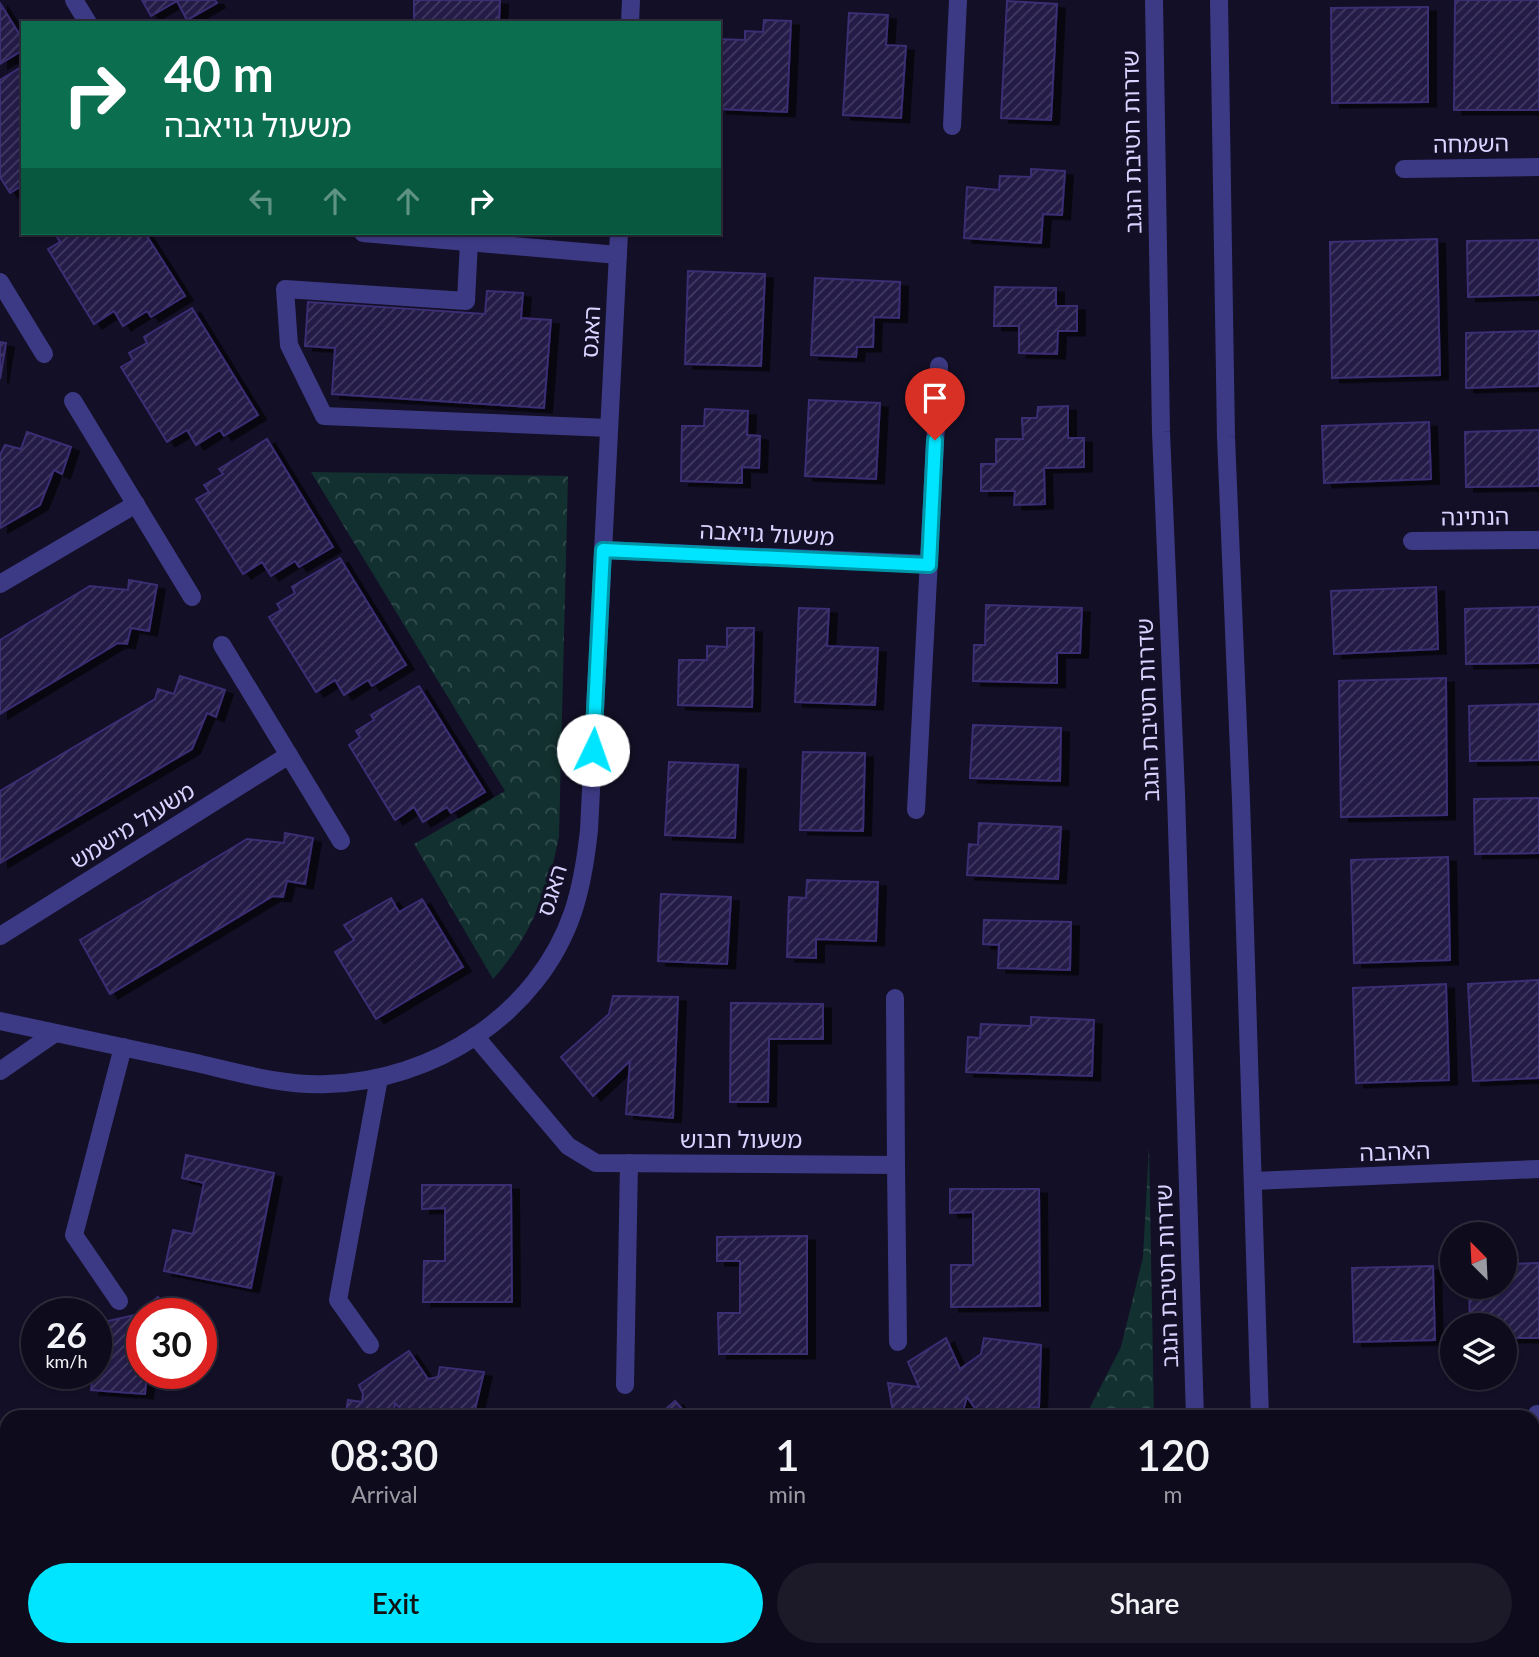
<!DOCTYPE html>
<meta charset="utf-8">
<style>
body{margin:0;font-family:Lato,"Noto Sans Hebrew",sans-serif;background:#1c1929;color:#f1f3f6;height:100vh;display:flex;flex-direction:column;font-size:26px;white-space:nowrap}
*{box-sizing:border-box;margin:0}
p{font-size:23px;color:#9b9ba3}
.icon{flex:none;width:38px;height:38px;fill:none;stroke:currentColor;stroke-width:2;stroke-linecap:round;stroke-linejoin:round}
.map{position:relative;flex:1;overflow:hidden}
.sheet{position:absolute;left:0px;top:1410px;width:1540px;height:247px;display:flex;flex-direction:column;background:#0e0b1c;border-radius:21px 21px 0 0;box-shadow:0 2px 5px #0004,0 0 0 2px #2e2b3b}
.sheet>*{flex:none}
.top-card{position:absolute;left:21px;top:21px;width:700px;height:214px;border-radius:0px;box-shadow:0 2px 5px #0004,0 0 0 2px #2e2b3b;background:#0b6e4f;color:#fff;overflow:hidden}
.needle{width:46px;rotate:336deg}
.controls{position:absolute;left:1440px;top:1222px;display:grid;gap:14px}
.controls a{display:grid;place-items:center;width:77px;height:77px;border-radius:50%;background:#0e0b1c;box-shadow:0 2px 5px #0004,0 0 0 2px #2e2b3b;font-size:35px}
.speed{position:absolute;left:21px;top:1298px;display:flex;gap:14px;font-size:35px;font-weight:700;text-align:center}
.speed>*{display:grid;place-content:center;width:91px;height:91px;border-radius:50%;background:#0e0b1c;box-shadow:0 2px 5px #0004,0 0 0 2px #2e2b3b;line-height:1}
.speed small{font-size:18px;font-weight:400}
.speed .limit{border:10px solid #d22;background:#fff;color:#111}
.pin{position:absolute;display:grid;place-items:center;width:60px;height:60px;color:#fff;margin:-72px -30px;border-radius:50% 50% 50% 0;rotate:-45deg;box-shadow:0 0 7px #0007}
.pin .icon{rotate:45deg}
.me{position:absolute;width:77px;margin:-38px;rotate:3deg;stroke-linejoin:round;filter:drop-shadow(0 0 5px #0008)}
.turn{display:flex;align-items:center;gap:24px;height:147px;padding:0 28px;font-size:32px}
.turn .icon{width:91px;height:91px;stroke-width:2.5}
.turn b{display:block;font-size:49px;line-height:60px}
.lanes{display:flex;align-items:center;height:66px;padding:0 28px;background:#0003;justify-content:center;gap:35px;direction:ltr}
.lanes .off{opacity:.35}
.eta{display:flex;justify-content:space-evenly;align-items:center;height:119px;text-align:center}
.eta b{font-size:42px;font-weight:600;line-height:49px}
.button{display:flex;gap:14px;margin-top:auto;padding:14px 28px}
.button a{flex:1;height:80px;border-radius:42px;background:#00e5ff;color:#111;font-size:28px;font-weight:600;line-height:80px;text-align:center}
.button a+a{background:#1c1929;color:#f1f3f6}
.map>svg:first-child{display:block}
.forest{fill:url(#forest-crowns)}
.building{fill:url(#building-hatch);stroke:#3b2d73;stroke-width:2;filter:url(#shadow)}
.lines{fill:none;stroke-linecap:round;stroke-linejoin:round}
.minor{stroke:#3d3a85;stroke-width:18}
.route-casing{stroke:#0095a6;stroke-width:18}
.route{stroke:#00e5ff;stroke-width:12}
.labels{text-anchor:middle;dominant-baseline:central;stroke-width:7;stroke-linejoin:round;paint-order:stroke}
.street-label{font-size:23px;fill:#d9d4ff;stroke:#130f26}
</style>
<div class="map">
<svg width="1539" height="1657" viewBox="0 0 1539 1657">
<defs>
<pattern id="forest-crowns" width="20" height="18" patternUnits="userSpaceOnUse" patternTransform="scale(1.75)"><rect width="20" height="18" fill="#12302f"/><path d="M2 6a3 3 0 1 1 6 0M12 15a3 3 0 1 1 6 0" fill="none" stroke="#344d4e"/></pattern>
<pattern id="building-hatch" width="6" height="6" patternUnits="userSpaceOnUse" patternTransform="scale(1.75)"><rect width="6" height="6" fill="#241b47"/><path d="M-1 1l2-2M0 6l6-6M5 7l2-2" fill="none" stroke="#433b63"/></pattern>
<filter id="shadow"><feDropShadow dx="8" dy="4.5" stdDeviation="0" flood-color="#0009"/></filter>
</defs>
<rect width="100%" height="100%" fill="#130f26"/>
<g class="forest">
<path d="M311 472 568 476 559 836C549 890 530 938 493 979L414 844 505 791Z"/>
<path d="M1149 1146 1154 1417H1085L1121 1347 1143 1257Z"/>
<path d="M0 1569 7 1571V1646L0 1644Z"/>
<path d="M25 1650H391L424 1657H53Z"/>
</g>
<g class="building">
<path d="M142 0H215L217 3 187 20 177 1 151 16Z"/>
<path d="M414 0H500L499 23H414Z"/>
<path d="M1455 0H1539V110H1454Z"/>
<path d="M1007 1 1057 4 1051 120 1001 118Z"/>
<path d="M0 3 23 40V50L0 64Z"/>
<path d="M1428 7V102L1332 103 1331 8Z"/>
<path d="M849 13 888 15 886 45 906 46 901 118 843 115Z"/>
<path d="M764 20 791 21 787 112 719 109V39L745 40V31L763 32Z"/>
<path d="M23 66V185L10 193 0 177V80Z"/>
<path d="M1031 169 1065 171 1062 215 1043 214 1041 243 964 238 967 187 999 190 1000 176 1031 177Z"/>
<path d="M60 233H145L185 296 151 317 147 311 123 326 114 311 94 324 48 249 60 242 56 235Z"/>
<path d="M1437 239 1440 375 1332 378 1330 242Z"/>
<path d="M1539 240V295L1468 297 1467 241Z"/>
<path d="M688 271 765 274 761 366 685 364Z"/>
<path d="M815 278 900 282 899 318 874 317 873 347H857L856 357 811 355Z"/>
<path d="M995 287 1056 288V306H1077V331H1058L1057 354 1019 353V326H994Z"/>
<path d="M487 291 523 293 521 318 551 320 544 408 332 394 335 348 305 346 308 302 485 314Z"/>
<path d="M192 308 258 415 224 436 220 430 196 445 187 430 167 442 121 367 133 360 129 353 147 343 144 337Z"/>
<path d="M1539 331V386L1466 388V333Z"/>
<path d="M0 342 6 343 0 379Z"/>
<path d="M809 400 880 403 876 479 805 476Z"/>
<path d="M1068 406V438H1084V467L1044 468 1045 504 1014 505 1015 491H981V464H996V439H1023L1022 418H1037L1038 407Z"/>
<path d="M705 409 748 411 747 435 760 436 759 468 742 467V483L681 481 682 426H704Z"/>
<path d="M1429 422 1431 479 1324 483 1322 426Z"/>
<path d="M1539 430V486L1466 487 1465 432Z"/>
<path d="M27 432 71 447 62 474 54 470 40 505 0 528V455L5 445 21 449Z"/>
<path d="M267 439 333 547 299 567 295 561 271 576 262 562 243 574 196 499 209 492 204 485 223 474 219 469Z"/>
<path d="M340 558 406 665 372 686 368 680 344 695 335 680 316 692 269 617 281 610 277 604 295 593 292 587Z"/>
<path d="M129 580 157 585 149 631 131 628 127 644 118 643 0 714V640L90 586 128 590Z"/>
<path d="M1436 587 1438 649 1334 654 1331 591Z"/>
<path d="M986 605 1082 608 1080 653H1057V683L973 681 974 645H985Z"/>
<path d="M1539 607V663L1466 664 1465 609Z"/>
<path d="M799 608 829 609 827 646 878 648 875 705 795 702Z"/>
<path d="M727 628H754L752 707 678 705 679 660H707V646L727 647Z"/>
<path d="M180 676 225 690 216 717 207 713 192 749 0 863V791L155 699 158 689 174 694Z"/>
<path d="M1446 678 1447 815 1341 817 1339 681Z"/>
<path d="M419 686 485 792 451 813 447 807 423 822 414 807 395 820 349 745 360 737 356 731 374 720 371 715Z"/>
<path d="M1539 704V760L1470 761 1469 706Z"/>
<path d="M973 725 1061 728 1060 781 970 778Z"/>
<path d="M803 752 865 753 863 831 800 830Z"/>
<path d="M669 762 738 765 735 838 665 835Z"/>
<path d="M1539 798V853L1475 854 1474 799Z"/>
<path d="M979 823 1061 827 1058 879 967 875 969 844 978 845Z"/>
<path d="M285 833 313 838 305 884 287 881 283 897 273 896 110 994 80 940 247 839 284 843Z"/>
<path d="M1448 857 1450 960 1354 963 1351 860Z"/>
<path d="M807 880 878 882 876 941 816 939V958L787 957 789 897 806 898Z"/>
<path d="M661 894 731 897 727 964 658 961Z"/>
<path d="M391 898 399 912 422 899 463 967 376 1019 335 952 354 940 344 925Z"/>
<path d="M984 920 1071 922 1070 970 998 968 999 945 983 944Z"/>
<path d="M1539 980V1078L1473 1081 1468 984Z"/>
<path d="M1446 984 1449 1080 1356 1083 1353 988Z"/>
<path d="M613 996 678 997 673 1118 626 1114 630 1061 593 1096 561 1057 609 1014Z"/>
<path d="M731 1003 823 1004V1039H769L768 1102H730Z"/>
<path d="M1031 1017 1094 1020 1092 1076 966 1072 968 1037 980 1038 981 1024 1031 1026Z"/>
<path d="M186 1155 274 1173 251 1288 164 1271 173 1230 193 1234 204 1183 182 1178Z"/>
<path d="M422 1185H511L512 1302H423L424 1261H445V1208L422 1209Z"/>
<path d="M950 1189H1039L1040 1306 951 1307V1265H973V1212L950 1213Z"/>
<path d="M807 1236V1354H719L718 1313H740V1261H717V1237Z"/>
<path d="M1539 1263V1338H1505V1325H1470L1469 1286H1505V1264Z"/>
<path d="M1433 1266 1435 1340 1354 1342 1352 1268Z"/>
<path d="M158 1297 172 1314H142V1374H147L145 1394 91 1390 93 1374H96V1355L104 1359 108 1321 135 1315Z"/>
<path d="M946 1338 960 1369 981 1354 984 1338 1041 1345 1039 1407 1009 1411 999 1418H982L967 1397 961 1418H894L888 1383 919 1387 908 1362Z"/>
<path d="M409 1351 428 1379 438 1377 440 1367 484 1372 473 1418H408L395 1403 393 1418H345L348 1400 362 1402 363 1394 359 1385Z"/>
<path d="M171 1374H189L177 1383Z"/>
<path d="M675 1401 690 1418H656Z"/>
<path d="M1539 1578V1657H1451L1453 1650H1498L1509 1653 1510 1650H1533V1598Z"/>
</g>
<g class="lines">
<g class="minor">
<path d="M74 0 88 23"/>
<path d="M1154 0 1161 432 1176 794 1195 1418"/>
<path d="M1219 0 1226 437 1241 800 1260 1418"/>
<path d="M630 23 631 0"/>
<path d="M952 126 958 0"/>
<path d="M1404 169 1539 167"/>
<path d="M363 233 618 255"/>
<path d="M469 242 466 301 285 289 289 345 324 416 609 428"/>
<path d="M0 282 44 354"/>
<path d="M73 401 192 597"/>
<path d="M1412 541 1539 540"/>
<path d="M603 550 929 564"/>
<path d="M0 584 136 504"/>
<path d="M222 645 341 841"/>
<path d="M916 810 939 366"/>
<path d="M0 936 289 755"/>
<path d="M0 1021C64 1035 128 1048 192 1062 236 1072 282 1086 327 1084 433 1081 538 1015 573 912 582 885 586 858 589 830L619 233"/>
<path d="M475 1036 568 1146 596 1163 896 1165 895 998"/>
<path d="M0 1071 55 1033"/>
<path d="M896 1165 898 1342"/>
<path d="M1253 1181 1539 1169"/>
<path d="M119 1301 74 1235 123 1047"/>
<path d="M370 1345 338 1300 379 1078"/>
<path d="M625 1385 629 1163"/>
<path d="M1537 1414 1539 1469"/>
<path d="M0 1463 7 1465"/>
<path d="M0 1534 7 1536"/>
<path d="M571 1650 605 1657"/>
<path d="M922 1650 955 1657"/>
<path d="M1296 1650 1303 1657"/>
<path d="M1116 1657 1124 1650"/>
</g>
</g>
<g class="lines">
<g class="route-casing">
<path id="route" d="M593 750 603 550 929 565 935 440"/>
</g>
<use href="#route" class="route"/>
</g>
<g class="labels">
<g class="street-label">
<text transform="translate(1131 142) rotate(-91)">שדרות חטיבת הנגב</text>
<text transform="translate(1471 143) rotate(-1)">השמחה</text>
<text transform="translate(590 332) rotate(-87)">האגס</text>
<text transform="translate(1475 516) rotate(-1)">הנתינה</text>
<text transform="translate(767 533) rotate(3)">משעול גויאבה</text>
<text transform="translate(1147 710) rotate(-92)">שדרות חטיבת הנגב</text>
<text transform="translate(132 825) rotate(-32)">משעול מישמש</text>
<text transform="translate(551 890) rotate(-73)">האגס</text>
<text x="741" y="1139">משעול חבוש</text>
<text transform="translate(1395 1151) rotate(-2)">האהבה</text>
<text transform="translate(1166 1276) rotate(-92)">שדרות חטיבת הנגב</text>
</g>
</g>
</svg>
<div class="controls">
<a><svg class="needle" viewBox="-14 -14 28 28"><path d="M0-13l5 13h-10z" fill="#e53935"/><path d="M0 13l5-13h-10z" fill="#9b9ba3"/></svg></a>
<a><svg class="icon" aria-label="layers" viewBox="0 0 24 24"><path d="M12 4l9 5-9 5-9-5zM3 14l9 5 9-5"/></svg></a>
</div>
<div class="speed"><div>26<small>km/h</small></div><div class="limit">30</div></div>
<div class="pin" style="left:935px;top:440px;background:#d93025"><svg class="icon" aria-label="arrive" viewBox="0 0 24 24"><path d="M6 21V4h12l-3 4 3 4H6"/></svg></div>
<svg class="me" style="left:593px;top:750px" viewBox="-20 -20 40 40"><circle r="19" fill="#fff"/><path d="M0-13L10 11 0 6-10 11z" fill="#00e5ff"/></svg>
<div class="top-card">
<div class="turn"><svg class="icon" aria-label="right" viewBox="0 0 24 24"><path d="M7 20v-9h11M14 6l5 5-5 5"/></svg><div><b>40 m</b>משעול גויאבה</div></div>
<div class="lanes"><svg class="icon off" aria-label="left" viewBox="0 0 24 24"><path d="M17 20v-9H6M10 6l-5 5 5 5"/></svg><svg class="icon off" aria-label="ahead" viewBox="0 0 24 24"><path d="M12 20V5M6 11l6-6 6 6"/></svg><svg class="icon off" aria-label="ahead" viewBox="0 0 24 24"><path d="M12 20V5M6 11l6-6 6 6"/></svg><svg class="icon" aria-label="right" viewBox="0 0 24 24"><path d="M7 20v-9h11M14 6l5 5-5 5"/></svg></div>
</div>
<section class="sheet">
<div class="eta">
<div><b>08:30</b><p>Arrival</p></div>
<div><b>1</b><p>min</p></div>
<div><b>120</b><p>m</p></div>
</div>
<div class="button"><a>Exit</a><a>Share</a></div>
</section>
</div>
